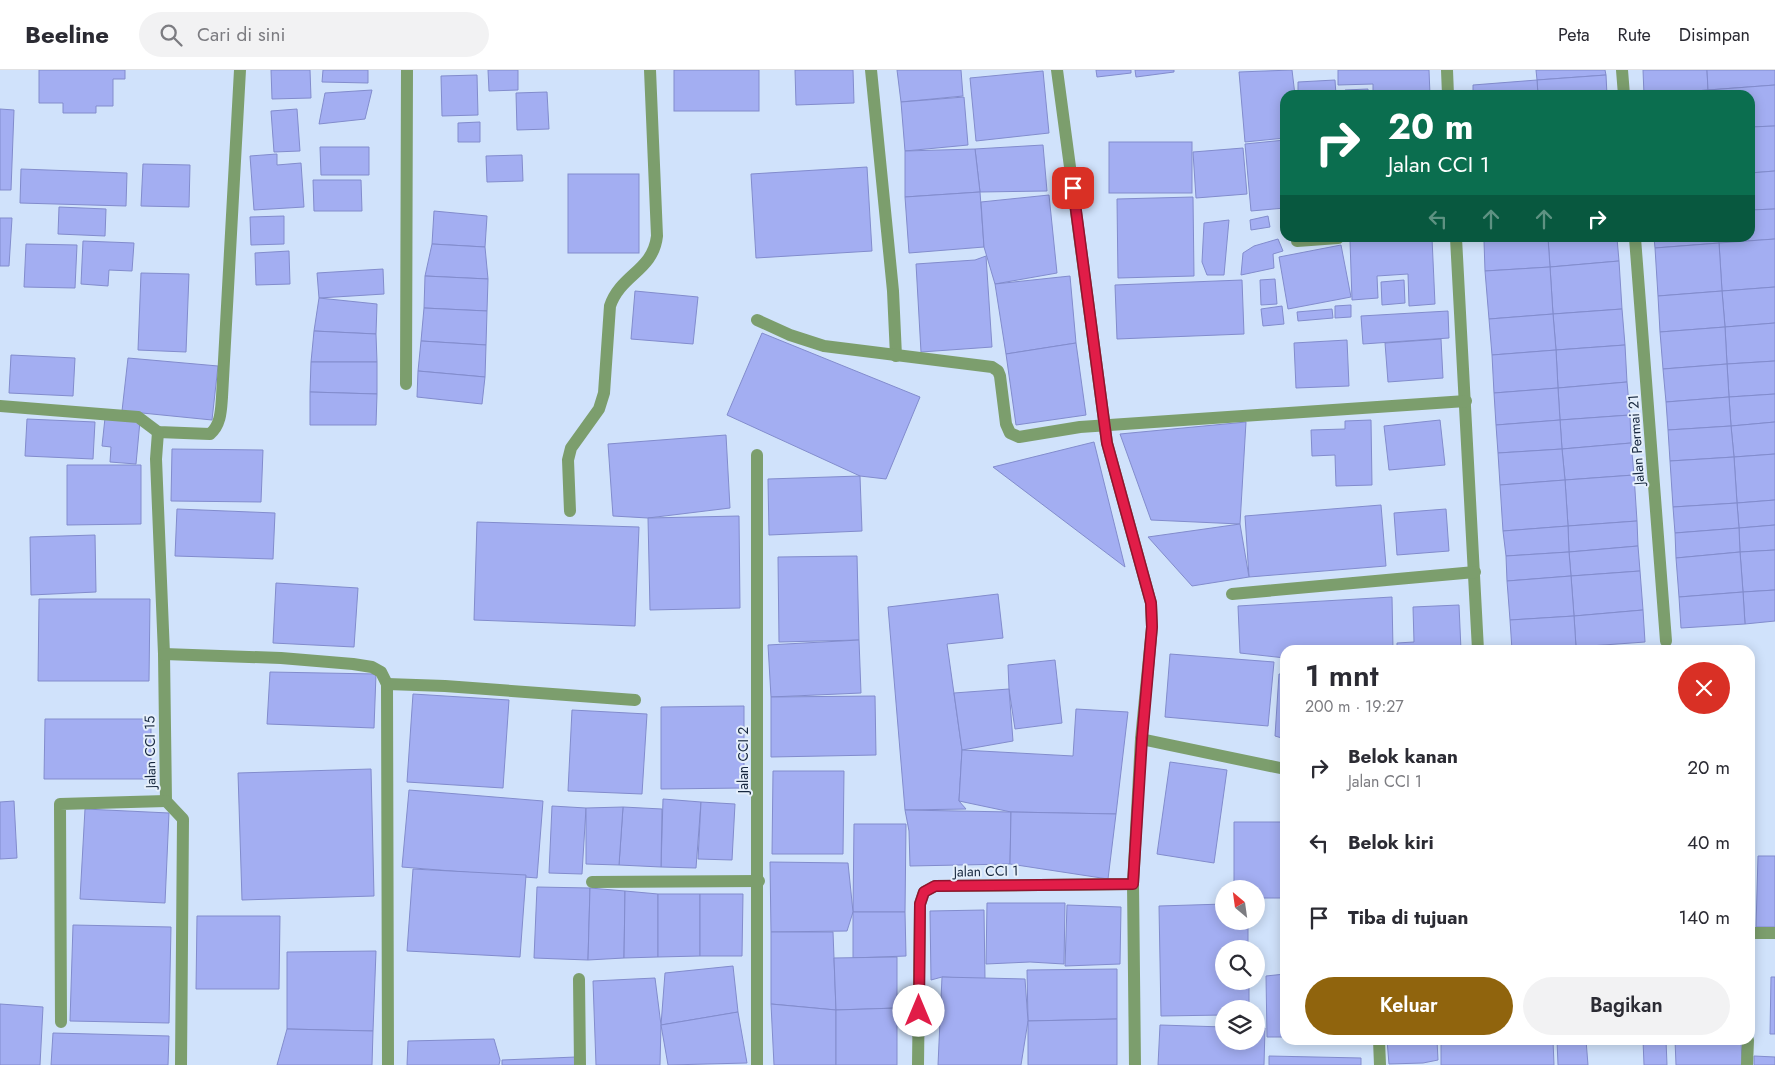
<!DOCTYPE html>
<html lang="id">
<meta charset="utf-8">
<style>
body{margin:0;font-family:Jost,sans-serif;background:#f2f2f3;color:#2b2b33;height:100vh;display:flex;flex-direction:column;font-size:19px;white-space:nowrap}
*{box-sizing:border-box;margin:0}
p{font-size:16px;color:#7c7c81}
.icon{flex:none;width:28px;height:28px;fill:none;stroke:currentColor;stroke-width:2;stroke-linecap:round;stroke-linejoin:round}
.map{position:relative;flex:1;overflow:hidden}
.panel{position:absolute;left:1280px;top:575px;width:475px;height:400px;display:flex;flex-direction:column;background:#fff;border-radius:15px;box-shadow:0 2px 12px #0003}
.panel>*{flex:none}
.hud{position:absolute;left:1280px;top:20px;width:475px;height:152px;border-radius:15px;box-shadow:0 2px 12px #0003;background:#0b6e4f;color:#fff;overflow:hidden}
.needle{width:32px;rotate:331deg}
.controls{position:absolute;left:1215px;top:810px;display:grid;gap:10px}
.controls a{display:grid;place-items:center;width:50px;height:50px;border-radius:50%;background:#fff;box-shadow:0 2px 12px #0003;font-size:25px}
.pin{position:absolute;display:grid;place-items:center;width:42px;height:42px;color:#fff;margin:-21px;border-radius:10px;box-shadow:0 2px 8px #0006}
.me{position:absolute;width:55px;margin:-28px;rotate:0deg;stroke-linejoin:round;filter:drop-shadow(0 0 4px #0008)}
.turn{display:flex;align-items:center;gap:18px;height:105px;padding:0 25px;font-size:22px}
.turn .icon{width:65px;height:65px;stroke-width:2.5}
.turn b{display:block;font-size:35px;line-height:42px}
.lanes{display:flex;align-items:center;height:48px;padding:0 25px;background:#0003;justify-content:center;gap:25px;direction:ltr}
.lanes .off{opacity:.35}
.round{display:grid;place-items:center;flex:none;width:52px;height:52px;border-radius:26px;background:#f2f2f3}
.summary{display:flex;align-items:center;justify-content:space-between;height:85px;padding:0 25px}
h1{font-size:30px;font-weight:600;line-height:38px}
.primary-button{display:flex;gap:10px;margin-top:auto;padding:10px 25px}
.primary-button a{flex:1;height:58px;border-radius:30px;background:#90640d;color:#fff;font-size:20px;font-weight:600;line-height:58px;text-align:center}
.primary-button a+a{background:#f2f2f3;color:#2b2b33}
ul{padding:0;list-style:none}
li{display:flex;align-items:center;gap:15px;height:75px;padding:0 25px}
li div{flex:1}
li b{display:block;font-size:19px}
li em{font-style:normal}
header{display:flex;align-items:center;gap:30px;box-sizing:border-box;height:70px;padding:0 25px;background:#fff;border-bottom:1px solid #e1e1e2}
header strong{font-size:24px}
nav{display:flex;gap:28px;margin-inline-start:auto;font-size:18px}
.search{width:350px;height:45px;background:#f2f2f3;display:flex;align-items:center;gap:12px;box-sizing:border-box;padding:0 18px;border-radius:28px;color:#7c7c81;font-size:19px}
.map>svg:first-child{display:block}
.building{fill:#a3aef2;stroke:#828ccd}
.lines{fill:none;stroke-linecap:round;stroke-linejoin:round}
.service{stroke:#7c9e6d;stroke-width:12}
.minor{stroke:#7c9e6d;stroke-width:12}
.route-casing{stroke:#92132f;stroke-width:12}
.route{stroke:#e11d48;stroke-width:9}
.labels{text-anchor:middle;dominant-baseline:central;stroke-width:4;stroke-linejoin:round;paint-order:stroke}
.street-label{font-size:14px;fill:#16273e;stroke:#e5effb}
</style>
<header>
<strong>Beeline</strong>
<div class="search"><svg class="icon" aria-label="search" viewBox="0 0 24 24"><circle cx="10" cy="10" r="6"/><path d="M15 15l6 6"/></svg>Cari di sini</div>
<nav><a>Peta</a><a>Rute</a><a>Disimpan</a></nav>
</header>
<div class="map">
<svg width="1775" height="995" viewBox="0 0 1775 995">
<rect width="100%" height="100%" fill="#d0e2fb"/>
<g class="building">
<path d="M39 0H125V9H113V36H96V43H63V33H39Z"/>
<path d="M271 0H310L311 28 272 29Z"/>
<path d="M323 0H368V13L322 12Z"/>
<path d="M488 0H518V20L489 21Z"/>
<rect x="674" y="0" width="85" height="41"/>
<path d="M795 0H853L854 33 796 35Z"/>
<path d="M897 0H961L963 26 901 32Z"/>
<path d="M1096 0H1131V3L1097 7Z"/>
<path d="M1135 0H1174V2L1136 7Z"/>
<path d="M1292 0 1295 25H1285V68L1245 72 1239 2Z"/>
<path d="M1338 0H1429L1430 25H1373V14L1338 15Z"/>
<path d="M1536 0H1605L1606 5 1537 10Z"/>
<path d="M1643 0H1707L1708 20 1644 25Z"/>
<path d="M1707 0H1775V15L1708 20Z"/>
<path d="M1043 1 1049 63 976 71 970 8Z"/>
<path d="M477 5 478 45 442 46 441 6Z"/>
<path d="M1606 5 1607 25H1538L1537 10Z"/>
<path d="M1335 10 1336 25H1298V12Z"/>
<path d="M1537 10 1538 25H1473V15Z"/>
<path d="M1775 15V56L1750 57V25H1708V20Z"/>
<path d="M1368 19V25H1345V20Z"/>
<path d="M372 20 365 49 319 54 325 23Z"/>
<path d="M1708 20V25H1644Z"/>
<path d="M547 22 549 59 517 60 516 23Z"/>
<path d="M964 27 968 75 905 81 901 32Z"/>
<path d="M0 39 14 40 11 120H0Z"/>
<path d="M297 39 300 81 274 82 271 41Z"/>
<path d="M480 52V72H458V53Z"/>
<path d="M1775 56V101L1750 103V57Z"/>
<path d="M1285 70V138L1251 141 1245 74Z"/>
<rect x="1109" y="72" width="83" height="51"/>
<path d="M1043 75 1047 121 980 122 975 79Z"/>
<path d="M320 77H369V105H321Z"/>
<path d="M1243 78 1247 124 1196 128 1193 82Z"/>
<path d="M975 79 980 122 905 127V81Z"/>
<path d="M277 84V95L301 93 304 137 254 140 250 86Z"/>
<path d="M522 85 523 111 487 112 486 86Z"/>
<path d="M143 94 190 95 189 137 141 136Z"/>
<path d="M867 97 872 181 756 188 751 104Z"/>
<path d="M21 99 127 103 126 136 20 133Z"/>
<path d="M1775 101V139L1750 140V103Z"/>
<rect x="568" y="104" width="71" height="79"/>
<path d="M313 110H361L362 141H314Z"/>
<path d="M980 122 984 177 909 183 905 127Z"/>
<path d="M1049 125 1057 203 995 214 984 177 981 132Z"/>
<path d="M1193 127 1194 206 1118 208 1117 129Z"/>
<path d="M59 137 106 139 105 166 58 164Z"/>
<path d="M1775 139V169L1719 173 1718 168H1750V140Z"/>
<path d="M434 141 487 146 485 177 432 174Z"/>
<path d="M284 146V174L251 175 250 147Z"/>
<path d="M1268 146 1270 157 1251 160 1250 150Z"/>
<path d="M0 148H12L9 196H0Z"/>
<path d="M1229 150 1224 205H1207L1202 192 1204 153Z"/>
<path d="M1432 168 1435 234 1409 236 1408 204 1377 206 1378 228 1352 230 1350 171Z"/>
<path d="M1483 168H1532L1484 171Z"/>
<path d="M1548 168H1617L1619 191 1550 197Z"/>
<path d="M1548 168 1550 197 1485 201 1484 171Z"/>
<path d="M1654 168H1718L1719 173 1655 178Z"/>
<path d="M1278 169 1283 181 1273 184 1274 198 1241 205 1243 183 1254 176Z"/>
<path d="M1775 169V217L1722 221 1719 173Z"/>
<path d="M83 171 134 173 132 201 109 200 108 216 81 214Z"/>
<path d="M1719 173 1722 221 1658 226 1655 178Z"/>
<path d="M26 174 77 175 75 218 24 217Z"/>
<path d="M432 174 485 177 488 209 425 206Z"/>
<path d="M1341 175 1351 227 1288 239 1279 187Z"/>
<path d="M289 181 290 214 256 215 255 183Z"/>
<path d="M986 186 992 277 921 282 916 194 975 190Z"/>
<path d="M1619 191 1622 239 1553 244 1550 197Z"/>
<path d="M1550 197 1553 244 1489 249 1485 201Z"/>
<path d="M383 199 384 224 319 228 317 203Z"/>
<path d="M141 203 189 204 186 282 138 280Z"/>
<path d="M425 206 488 209 487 241 424 238Z"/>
<path d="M1070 206 1076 273 1006 284 995 214Z"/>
<path d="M1275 209 1277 234 1261 235 1260 210Z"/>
<path d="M1242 210 1244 264 1117 269 1115 215Z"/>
<path d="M1404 210 1405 233 1382 235 1381 212Z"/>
<path d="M1775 217V253L1725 257 1722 221Z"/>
<path d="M635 221 698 227 693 274 631 269Z"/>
<path d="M1722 221 1725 257 1660 262 1658 226Z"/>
<path d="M319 228 377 234 376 264 314 261Z"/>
<path d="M1351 235V247L1335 248V236Z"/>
<path d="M1282 236 1284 254 1263 256 1261 239Z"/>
<path d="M424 238 487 241 486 275 421 271Z"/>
<path d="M1332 239 1333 248 1298 251 1297 242Z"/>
<path d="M1622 239 1625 275 1556 280 1553 244Z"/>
<path d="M1448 241 1449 268 1363 274 1361 246Z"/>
<path d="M1553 244 1556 280 1492 285 1489 249Z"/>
<path d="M1775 253V291L1727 294 1725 257Z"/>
<path d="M1725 257 1727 294 1663 299 1660 262Z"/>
<path d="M314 261 376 264 377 292H311Z"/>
<path d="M762 263 920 327 886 409 860 406 727 345Z"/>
<path d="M1441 269 1443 308 1388 312 1385 273Z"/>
<path d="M1347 270 1349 316 1296 318 1294 273Z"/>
<path d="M421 271 486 275 485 307 418 301Z"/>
<path d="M1076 273 1086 345 1016 355 1006 284Z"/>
<path d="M1625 275 1627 312 1558 318 1556 280Z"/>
<path d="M1556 280 1558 318 1494 323 1492 285Z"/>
<path d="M11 285 75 288 73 326 9 323Z"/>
<path d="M128 288 218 296 212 350 122 341Z"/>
<path d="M1775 291V324L1729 327 1727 294Z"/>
<path d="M311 292H377V324L310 322Z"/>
<path d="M1727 294 1729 327 1666 332 1663 299Z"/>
<path d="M418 301 485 307 482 334 417 327Z"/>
<path d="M1627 312 1630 345 1560 350 1558 318Z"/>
<path d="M1558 318 1560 350 1496 355 1494 323Z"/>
<path d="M310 322 377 324 376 355H310Z"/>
<path d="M1775 324V352L1731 356 1729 327Z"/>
<path d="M1729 327 1731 356 1668 360 1666 332Z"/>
<path d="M1630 345 1631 373 1562 379 1560 350Z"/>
<path d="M105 348 140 351 136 394 110 392 111 377 102 376Z"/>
<path d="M27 349 95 352 93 389 25 386Z"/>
<path d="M1371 350 1372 415 1336 416 1335 385 1312 386 1311 360 1345 359V351Z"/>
<path d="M1440 350 1445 395 1389 400 1384 356Z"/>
<path d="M1560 350 1562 379 1498 383 1496 355Z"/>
<path d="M1246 352 1240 454 1151 450 1120 364Z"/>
<path d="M1775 352V384L1734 387 1731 356Z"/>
<path d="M1731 356 1734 387 1670 391 1668 360Z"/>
<path d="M726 365 730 438 648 448 613 446 608 374Z"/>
<path d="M1094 372 1125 497 993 397Z"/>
<path d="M1631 373 1634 405 1565 410 1562 379Z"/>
<path d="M172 379 263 380 261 432 171 431Z"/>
<path d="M1562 379 1565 410 1500 415 1498 383Z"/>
<path d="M1775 384V430L1737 433 1734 387Z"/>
<path d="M1734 387 1737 433 1673 437 1670 391Z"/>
<path d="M67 395H141V454L67 455Z"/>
<path d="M1634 405 1637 451 1568 456 1565 410Z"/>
<path d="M860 406 862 461 769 465 768 409Z"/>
<path d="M1565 410 1568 456 1503 461 1500 415Z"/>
<path d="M1775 430V455L1739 458 1737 433Z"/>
<path d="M1737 433 1739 458 1675 463 1673 437Z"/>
<path d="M1381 435 1386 496 1249 507 1245 446Z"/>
<path d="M177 439 275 443 273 489 175 486Z"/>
<path d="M1446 439 1449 481 1397 485 1394 443Z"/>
<path d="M739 446 740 538 650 540 648 448Z"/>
<path d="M1637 451 1638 476 1569 482 1568 456Z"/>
<path d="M477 452 639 457 635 556 474 550Z"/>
<path d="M1240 454 1249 507 1192 516 1148 467Z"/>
<path d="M1775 455V480L1740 482 1739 458Z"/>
<path d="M1568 456 1569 482 1506 486 1503 461Z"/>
<path d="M1739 458 1740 482 1676 488 1675 463Z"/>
<path d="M95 465 96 522 31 525 30 467Z"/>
<path d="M1638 476 1640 501 1571 506 1569 482Z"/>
<path d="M1775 480V520L1743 522 1740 482Z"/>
<path d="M1569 482 1571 506 1507 511 1506 486Z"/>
<path d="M1740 482 1743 522 1679 527 1676 488Z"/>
<path d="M857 486 859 570 779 572 778 487Z"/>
<path d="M1640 501 1643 540 1574 546 1571 506Z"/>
<path d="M1571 506 1574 546 1510 550 1507 511Z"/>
<path d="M276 513 358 518 354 577 273 573Z"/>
<path d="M1775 520V551L1745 554 1743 522Z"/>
<path d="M1743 522 1745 554 1681 558 1679 527Z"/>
<path d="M998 524 1003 568 947 574 962 680 959 731 966 739 905 740 888 537Z"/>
<path d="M1392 527 1393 580H1285V588L1240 583 1238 536Z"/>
<path d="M39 529H150L149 611H38Z"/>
<path d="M1459 535 1461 580H1397V573L1414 572 1413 537Z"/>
<path d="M1643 540 1645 572 1576 577 1574 546Z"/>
<path d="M1574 546 1576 577 1512 580 1510 550Z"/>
<path d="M859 570 861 623 771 627 768 575Z"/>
<path d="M1170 584 1274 592 1268 656 1165 647Z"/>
<path d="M1055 590 1062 653 1015 659 1009 619 1008 595Z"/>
<path d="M270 602 376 604 374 658 267 654Z"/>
<path d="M1279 604H1285V669L1275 666Z"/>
<path d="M1009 619 1013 671 962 680 954 623Z"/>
<path d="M413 624 509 630 503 718 407 712Z"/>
<path d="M875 626 876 685 771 687V627Z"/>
<path d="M744 636V718L661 719V637Z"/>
<path d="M1076 639 1128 642 1116 744 1011 742 959 731 962 680 1073 686Z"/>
<path d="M572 640 647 644 642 724 568 721Z"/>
<path d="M45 649H151V709H44Z"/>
<path d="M1170 692 1227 700 1214 793 1157 784Z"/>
<path d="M371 699 374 826 242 830 238 703Z"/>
<path d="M773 701H844L843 784H772Z"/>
<path d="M409 720 543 731 537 808 402 797Z"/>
<path d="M663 729 701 732 696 798 661 797Z"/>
<path d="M14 731 17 788 0 789V732Z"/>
<path d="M701 732 735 734 732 790 698 789Z"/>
<path d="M552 736 586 738 582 804 549 803Z"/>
<path d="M623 737 662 739 661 797 619 795Z"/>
<path d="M623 737 619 795 586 794V738Z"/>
<path d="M85 739 169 743 165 833 80 829Z"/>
<path d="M905 740 1011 742 1010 794 910 796 909 761Z"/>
<path d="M1011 742 1116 744 1108 809 1010 794Z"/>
<path d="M1234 752H1285V828H1256V819H1234Z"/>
<path d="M854 754H906L905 842H853Z"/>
<path d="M1758 786H1775V857H1756Z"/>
<path d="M770 792 848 793 853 842 847 861 771 862Z"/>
<path d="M413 799 526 805 520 887 407 881Z"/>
<path d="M537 817 590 818 588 890 534 888Z"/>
<path d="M590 818 625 821 624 888 588 890Z"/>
<path d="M625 821 658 824V887L624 888Z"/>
<path d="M658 824H700V886L658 887Z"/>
<path d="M700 824H743L742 886H700Z"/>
<path d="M987 833H1065L1064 894 1030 892 986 894Z"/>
<path d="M1224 834V851H1248V879H1224V911H1249V939H1224V945L1161 946 1159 836Z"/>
<path d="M1067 835 1121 837 1120 894 1065 896Z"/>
<path d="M984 840 985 909 942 907 931 910 930 841Z"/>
<path d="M853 842H905L906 886 853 888Z"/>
<path d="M197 846H280L279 919H196Z"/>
<path d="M73 855 171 857 169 953 70 951Z"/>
<path d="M771 862H833L836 940 771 934Z"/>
<path d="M376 881 373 961 287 959V882Z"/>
<path d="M897 887V938L836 940 834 888Z"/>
<path d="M733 896 738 942 661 955 665 903Z"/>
<path d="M1117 899V949L1028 951 1027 900Z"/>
<path d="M1285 904V967H1267L1266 906Z"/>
<path d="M942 907 1025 909 1028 951 1021 995H938Z"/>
<path d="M1771 907H1775V964H1770Z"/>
<path d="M655 908 661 955 660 995H596L593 911Z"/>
<path d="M0 934 43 937 40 995H0Z"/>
<path d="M771 934 836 940V995H774Z"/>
<path d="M897 938V995H836V940Z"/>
<path d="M738 942 747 993 668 995 661 955Z"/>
<path d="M1117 949V995H1028V951Z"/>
<path d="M1160 955 1224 957V971H1256V958H1265L1264 995H1158Z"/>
<path d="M287 959 373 961 372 995H277Z"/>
<path d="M53 963 169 966 168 995H51Z"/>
<path d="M494 969 500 990 499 995H407L408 971Z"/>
<path d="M1387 970H1437L1438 990 1423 993 1389 994Z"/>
<path d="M1441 970H1553L1554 995H1441Z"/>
<path d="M1557 970H1586L1588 995H1558Z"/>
<path d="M1643 970H1666L1667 995H1644Z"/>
<path d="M1675 970H1741L1742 995H1676Z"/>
<path d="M1269 986 1361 988V995H1269Z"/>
<path d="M1754 986 1775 987V995H1754Z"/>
<path d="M576 987V995H502V990Z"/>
</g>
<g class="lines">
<path class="service" d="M1747 995 1748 970"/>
<g class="minor">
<path d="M871 0 893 221 896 286"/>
<path d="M1057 0 1107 373 1151 533 1152 557 1141 669 1133 814 1135 995"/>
<path d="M1447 0 1448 25"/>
<path d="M1622 0 1624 25"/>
<path d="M1456 168 1478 580"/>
<path d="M1635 168 1666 571"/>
<path d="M1297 171 1338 168"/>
<path d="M757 250 790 265 824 276 992 297 998 301 1000 306 1006 354 1010 363 1019 367 1080 357 1466 331"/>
<path d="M406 314 407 0"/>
<path d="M0 336 138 347 158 362 210 364C221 355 221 340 222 327L240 0"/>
<path d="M158 362 156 389 164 584 166 731 183 749 181 995"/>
<path d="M757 385V995"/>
<path d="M570 441 568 390 571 378 599 339 604 323 610 236C621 204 653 201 657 166L650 0"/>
<path d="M1232 524 1475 502"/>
<path d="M164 584 281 588 353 594 372 597 381 602 387 614 388 995"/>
<path d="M387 614 445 616 635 630"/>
<path d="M1141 669 1285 699"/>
<path d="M592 812 759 811"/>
<path d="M1750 863H1775"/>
<path d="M579 909 580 995"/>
<path d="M61 952 60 734 166 731"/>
<path d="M1379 970 1380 995"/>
<path d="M918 995 920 834 924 822 935 816 1133 814"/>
</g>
</g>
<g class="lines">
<g class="route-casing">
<path id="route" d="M919 941 920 834 924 822 935 816 1133 814 1142 669 1152 557 1151 533 1107 373 1073 118"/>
</g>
<use href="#route" class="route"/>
</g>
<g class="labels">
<g class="street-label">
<text transform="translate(1636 370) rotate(-94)">Jalan Permai 21</text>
<text transform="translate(150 682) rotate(-91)">Jalan CCI 15</text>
<text transform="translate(743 690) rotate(-90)">Jalan CCI 2</text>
<text transform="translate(986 801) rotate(-1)">Jalan CCI 1</text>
</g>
</g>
</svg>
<div class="controls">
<a><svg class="needle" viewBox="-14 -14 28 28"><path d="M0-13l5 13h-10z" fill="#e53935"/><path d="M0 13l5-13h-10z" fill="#7c7c81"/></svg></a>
<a><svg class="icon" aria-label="search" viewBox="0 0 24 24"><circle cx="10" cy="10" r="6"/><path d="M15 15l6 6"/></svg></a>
<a><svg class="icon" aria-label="layers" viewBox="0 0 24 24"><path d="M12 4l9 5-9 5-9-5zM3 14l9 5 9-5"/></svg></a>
</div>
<div class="pin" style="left:1073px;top:118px;background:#d93025"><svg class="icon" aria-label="arrive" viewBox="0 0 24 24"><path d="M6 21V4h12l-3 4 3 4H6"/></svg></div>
<svg class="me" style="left:919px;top:941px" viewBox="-20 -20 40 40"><circle r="19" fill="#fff"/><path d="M0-13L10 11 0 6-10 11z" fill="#e11d48"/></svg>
<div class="hud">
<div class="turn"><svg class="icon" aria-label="right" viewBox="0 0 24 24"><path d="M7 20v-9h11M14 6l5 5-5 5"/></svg><div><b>20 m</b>Jalan CCI 1</div></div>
<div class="lanes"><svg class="icon off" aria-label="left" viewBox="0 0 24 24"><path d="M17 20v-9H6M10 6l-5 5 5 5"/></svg><svg class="icon off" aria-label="ahead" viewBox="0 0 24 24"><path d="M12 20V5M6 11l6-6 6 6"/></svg><svg class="icon off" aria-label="ahead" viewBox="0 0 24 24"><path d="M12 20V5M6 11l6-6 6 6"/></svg><svg class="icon" aria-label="right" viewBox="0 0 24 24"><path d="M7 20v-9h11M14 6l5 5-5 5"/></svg></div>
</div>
<section class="panel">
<div class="summary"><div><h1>1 mnt</h1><p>200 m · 19:27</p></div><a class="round" style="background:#d93025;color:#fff"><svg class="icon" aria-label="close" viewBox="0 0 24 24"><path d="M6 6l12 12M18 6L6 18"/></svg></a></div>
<ul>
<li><svg class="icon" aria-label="right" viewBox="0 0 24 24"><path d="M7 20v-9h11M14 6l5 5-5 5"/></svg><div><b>Belok kanan</b><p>Jalan CCI 1</p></div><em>20 m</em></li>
<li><svg class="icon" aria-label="left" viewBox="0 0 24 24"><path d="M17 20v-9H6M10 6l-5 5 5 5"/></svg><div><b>Belok kiri</b></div><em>40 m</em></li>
<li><svg class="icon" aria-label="arrive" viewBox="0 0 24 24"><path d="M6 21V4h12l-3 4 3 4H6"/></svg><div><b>Tiba di tujuan</b></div><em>140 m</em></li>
</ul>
<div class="primary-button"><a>Keluar</a><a>Bagikan</a></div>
</section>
</div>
